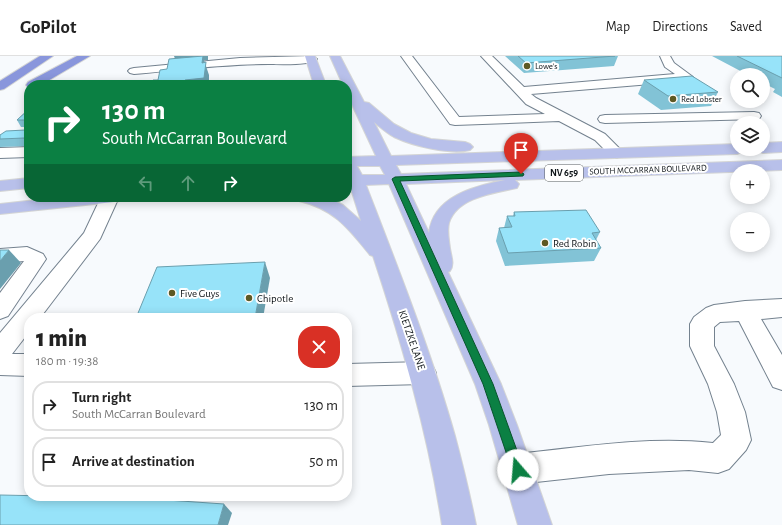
<!DOCTYPE html>
<meta charset="utf-8">
<style>
body{margin:0;font-family:"Alegreya Sans",sans-serif;background:#f2f2f2;color:#222;height:100vh;display:flex;flex-direction:column;font-size:15px;white-space:nowrap}
*{box-sizing:border-box;margin:0}
p{font-size:13px;color:#767676}
.icon{flex:none;width:22px;height:22px;fill:none;stroke:currentColor;stroke-width:2;stroke-linecap:round;stroke-linejoin:round}
.map{position:relative;flex:1;overflow:hidden}
.details{position:absolute;left:24px;top:257px;width:328px;height:188px;display:flex;flex-direction:column;background:#fff;border-radius:16px;box-shadow:0 2px 10px #0003}
.details>*{flex:none}
.top-card{position:absolute;left:24px;top:24px;width:328px;height:122px;border-radius:16px;box-shadow:0 2px 10px #0003;background:#0b8043;color:#fff;overflow:hidden}
.controls{position:absolute;left:730px;top:12px;display:grid;gap:8px}
.controls a{display:grid;place-items:center;width:40px;height:40px;border-radius:50%;background:#fff;box-shadow:0 2px 10px #0003;font-size:20px}
.pin{position:absolute;display:grid;place-items:center;width:34px;height:34px;color:#fff;margin:-41px -17px;border-radius:50% 50% 50% 0;rotate:-45deg;box-shadow:0 0 4px #0007}
.pin .icon{rotate:45deg}
.me{position:absolute;width:44px;margin:-22px;rotate:342deg;stroke-linejoin:round;filter:drop-shadow(0 0 3px #0008)}
.turn{display:flex;align-items:center;gap:14px;height:84px;padding:0 12px;font-size:18px}
.turn .icon{width:52px;height:52px;stroke-width:2.5}
.turn b{display:block;font-size:28px;line-height:34px}
.lanes{display:flex;align-items:center;height:38px;padding:0 12px;background:#0003;justify-content:center;gap:20px;direction:ltr}
.lanes .off{opacity:.35}
.round{display:grid;place-items:center;flex:none;width:42px;height:42px;border-radius:16px;background:#f2f2f2}
.summary{display:flex;align-items:center;justify-content:space-between;height:68px;padding:0 12px}
h1{font-size:24px;font-weight:800;line-height:30px}
ul{padding:0;list-style:none}
li{display:flex;align-items:center;gap:12px;height:50px;margin:0 8px 6px;padding:0 4px;border:2px solid #e0e0e0;border-radius:16px}
li div{flex:1}
li b{display:block;font-size:15px}
li em{font-style:normal}
header{display:flex;align-items:center;gap:24px;box-sizing:border-box;height:56px;padding:0 20px;background:#fff;border-bottom:1px solid #e0e0e0}
header strong{font-size:19px}
nav{display:flex;gap:22px;margin-inline-start:auto;font-size:14px}
.map>svg:first-child{display:block}
.lines{fill:none;stroke-linecap:round;stroke-linejoin:round}
.minor-casing{stroke:#74828f;stroke-width:2}
.major-casing{stroke:#d4d5d5;stroke-width:2}
.highway-casing{stroke:#d4d5d5;stroke-width:2}
.minor{fill:#fff;fill-rule:evenodd}
.major{fill:#b8c0ea;fill-rule:evenodd}
.highway{fill:#8996dc;fill-rule:evenodd}
.wall{fill:#82c3d6}
.shaded-wall{fill:#6a9fae}
.building{fill:#97e3f9;stroke:#6a9fae}
.route{fill:#0b8043;stroke:#07532c}
.poi-dot{fill:#5d5925;stroke:#fff;stroke-width:1.5}
.labels{text-anchor:middle;dominant-baseline:central;stroke-width:4;stroke-linejoin:round;paint-order:stroke}
.far-poi-label{font-size:9px;fill:#0e1418;stroke:#fff;text-anchor:start}
.far-street-label{font-size:9px;fill:#0e1418;stroke:#fff}
.shield{fill:#fff;stroke:#565a5d;stroke-width:1}
.shield-label{font-size:10px;font-weight:bold;fill:#0e1418}
.poi-label{font-size:11px;fill:#0e1418;stroke:#fff;text-anchor:start}
.street-label{font-size:11px;fill:#0e1418;stroke:#fff}
</style>
<header>
<strong>GoPilot</strong>
<nav><a>Map</a><a>Directions</a><a>Saved</a></nav>
</header>
<div class="map">
<svg width="782" height="469" viewBox="0 0 782 469">
<rect width="100%" height="100%" fill="#f7fafd"/>
<g class="lines">
<g class="minor-casing">
<g id="minor">
<path d="M312 0 317 3C311 10 278 8 269 8 224 8 179 14 134 18L130 17 128 15 130 13 134 12 240 2Z"/>
<path d="M401 0H412L459 61 545 58 526 48 481 0H492L524 31 675 18 665 11 660 0H670L674 7 693 21 691 24 687 25 531 38 536 42 605 78 624 97 621 100 616 102 611 100 595 84 559 65 455 69 450 68Z"/>
<path d="M754 56 759 57 761 60 759 63 605 67 600 66 598 63 600 60 605 59Z"/>
<path d="M29 91V101L0 102V92Z"/>
<path d="M101 141H119L100 183 40 262H29V276L12 298H29V320L0 319V277L84 177Z"/>
<path d="M27 191 43 198 46 203 8 260 0 263V237L24 205 0 207V193Z"/>
<path d="M782 243V261L761 263 782 299V334L773 331 739 265 720 266 714 271V290L734 328 745 356 751 384 746 394 729 413 718 417 689 414 609 418 518 428 507 424 503 413 507 402 518 398C582 391 648 380 713 387L721 379 717 356 708 328 690 290V268L694 261 706 252 714 249 745 245Z"/>
<path d="M423 306 432 309 436 317 432 325 423 328 347 330V308Z"/>
</g>
</g>
<g class="major-casing">
<g id="major">
<path d="M305 0H315L326 29H314Z"/>
<path d="M330 0H340L364 46 369 47 394 68 411 77 431 83 465 86 470 88 473 91 470 94C450 99 413 90 394 81 387 77 380 71 374 66L391 100 737 88V93H745L742 96 737 98 396 109 401 118 782 104V114L515 124 519 128 517 132C495 137 457 141 449 167 447 175 449 184 450 192 451 200 455 208 450 215L448 216 501 328 517 369 552 469H518L489 369 475 328 389 128 366 129C398 212 431 295 455 380 463 410 470 439 476 469H442C428 377 402 288 373 200L370 199C348 172 334 153 299 145L296 141H326L343 149 361 165 350 130H347V101L376 100 347 38V29H343ZM357 110H380L385 119H362ZM505 124C475 130 433 140 429 177L406 128Z"/>
<path d="M782 86V96L763 97 758 95 756 93H763V87Z"/>
<path d="M29 122V132L0 135V125Z"/>
<path d="M63 141H123L120 145 114 146 0 158V148Z"/>
</g>
</g>
<g class="highway-casing">
<g id="highway">
<path d="M40 0H53L4 33 0 34V25Z"/>
<path d="M77 0H90L41 29H29V32L26 29 28 26Z"/>
</g>
</g>
<use href="#minor" class="minor"/>
<use href="#major" class="major"/>
<use href="#highway" class="highway"/>
</g>
<g class="wall">
<path d="M505 0H618L614 10 524 17Z"/>
<path d="M712 0H782V41L773 36 775 33 763 27V19H748Z"/>
<path d="M644 24 718 36 711 50 661 54 638 38Z"/>
<path d="M29 53V91L28 90 0 91V79L25 74V71H21L17 64Z"/>
<path d="M514 156 600 176 596 184 601 192 594 205 505 210 496 185 499 172H504L507 160H513Z"/>
</g>
<g class="shaded-wall">
<path d="M174 0H208V4H204L209 19V29H184Z"/>
<path d="M9 194 21 207 0 233V205Z"/>
<path d="M265 206 270 222 263 262H255Z"/>
<path d="M137 440H142L143 441 149 451 138 442Z"/>
<path d="M224 448 232 457 228 469H218Z"/>
</g>
<g class="building">
<path d="M203 0 202 7 206 6 204 22 185 24 184 29H152L153 24H158L160 14 167 13 169 3Z"/>
<path d="M518 0H615L526 7Z"/>
<path d="M737 0H782V22Z"/>
<path d="M692 20 718 36 668 40 644 24Z"/>
<path d="M29 53V86H26L24 82 0 83V79L6 75 25 74 26 64H17Z"/>
<path d="M586 154 600 176 592 177 601 192 508 197 499 172 512 171 507 160H515L514 156Z"/>
<path d="M0 194H9L0 205Z"/>
<path d="M265 206 255 262H136L157 211Z"/>
<path d="M0 439 96 441 97 440H137L138 442 224 448 218 469H0Z"/>
</g>
<path class="route" d="M521 116 524 118 523 120 400 125 493 328 524 414 522 418 518 420 513 418 512 414 483 328 392 123 395 121Z"/>
<g class="poi-dot">
<circle cx="527" cy="10" r="4"/>
<circle cx="673" cy="43" r="4"/>
<circle cx="545" cy="187" r="4"/>
<circle cx="172" cy="237" r="4"/>
<circle cx="249" cy="242" r="4"/>
</g>
<g class="labels">
<g class="far-poi-label">
<text x="535" y="10">Lowe's</text>
<text x="681" y="43">Red Lobster</text>
</g>
<g class="far-street-label">
<text transform="translate(648 114) rotate(-2)">SOUTH MCCARRAN BOULEVARD</text>
</g>
<rect class="shield" x="545" y="109" width="38" height="16" rx="3"/>
<g class="shield-label">
<text x="564" y="117">NV 659</text>
</g>
<g class="poi-label">
<text x="553" y="187">Red Robin</text>
<text x="180" y="237">Five Guys</text>
<text x="257" y="242">Chipotle</text>
</g>
<g class="street-label">
<text transform="translate(412 284) rotate(71)">KIETZKE LANE</text>
</g>
</g>
</svg>
<div class="controls">
<a><svg class="icon" aria-label="search" viewBox="0 0 24 24"><circle cx="10" cy="10" r="6"/><path d="M15 15l6 6"/></svg></a>
<a><svg class="icon" aria-label="layers" viewBox="0 0 24 24"><path d="M12 4l9 5-9 5-9-5zM3 14l9 5 9-5"/></svg></a>
<a>+</a>
<a>−</a>
</div>
<div class="pin" style="left:521px;top:118px;background:#d93025"><svg class="icon" aria-label="arrive" viewBox="0 0 24 24"><path d="M6 21V4h12l-3 4 3 4H6"/></svg></div>
<svg class="me" style="left:518px;top:414px" viewBox="-20 -20 40 40"><circle r="19" fill="#fff"/><path d="M0-13L10 11 0 6-10 11z" fill="#0b8043"/></svg>
<div class="top-card">
<div class="turn"><svg class="icon" aria-label="right" viewBox="0 0 24 24"><path d="M7 20v-9h11M14 6l5 5-5 5"/></svg><div><b>130 m</b>South McCarran Boulevard</div></div>
<div class="lanes"><svg class="icon off" aria-label="left" viewBox="0 0 24 24"><path d="M17 20v-9H6M10 6l-5 5 5 5"/></svg><svg class="icon off" aria-label="ahead" viewBox="0 0 24 24"><path d="M12 20V5M6 11l6-6 6 6"/></svg><svg class="icon" aria-label="right" viewBox="0 0 24 24"><path d="M7 20v-9h11M14 6l5 5-5 5"/></svg></div>
</div>
<section class="details">
<div class="summary"><div><h1>1 min</h1><p>180 m · 19:38</p></div><a class="round" style="background:#d93025;color:#fff"><svg class="icon" aria-label="close" viewBox="0 0 24 24"><path d="M6 6l12 12M18 6L6 18"/></svg></a></div>
<ul>
<li><svg class="icon" aria-label="right" viewBox="0 0 24 24"><path d="M7 20v-9h11M14 6l5 5-5 5"/></svg><div><b>Turn right</b><p>South McCarran Boulevard</p></div><em>130 m</em></li>
<li><svg class="icon" aria-label="arrive" viewBox="0 0 24 24"><path d="M6 21V4h12l-3 4 3 4H6"/></svg><div><b>Arrive at destination</b></div><em>50 m</em></li>
</ul>
</section>
</div>
